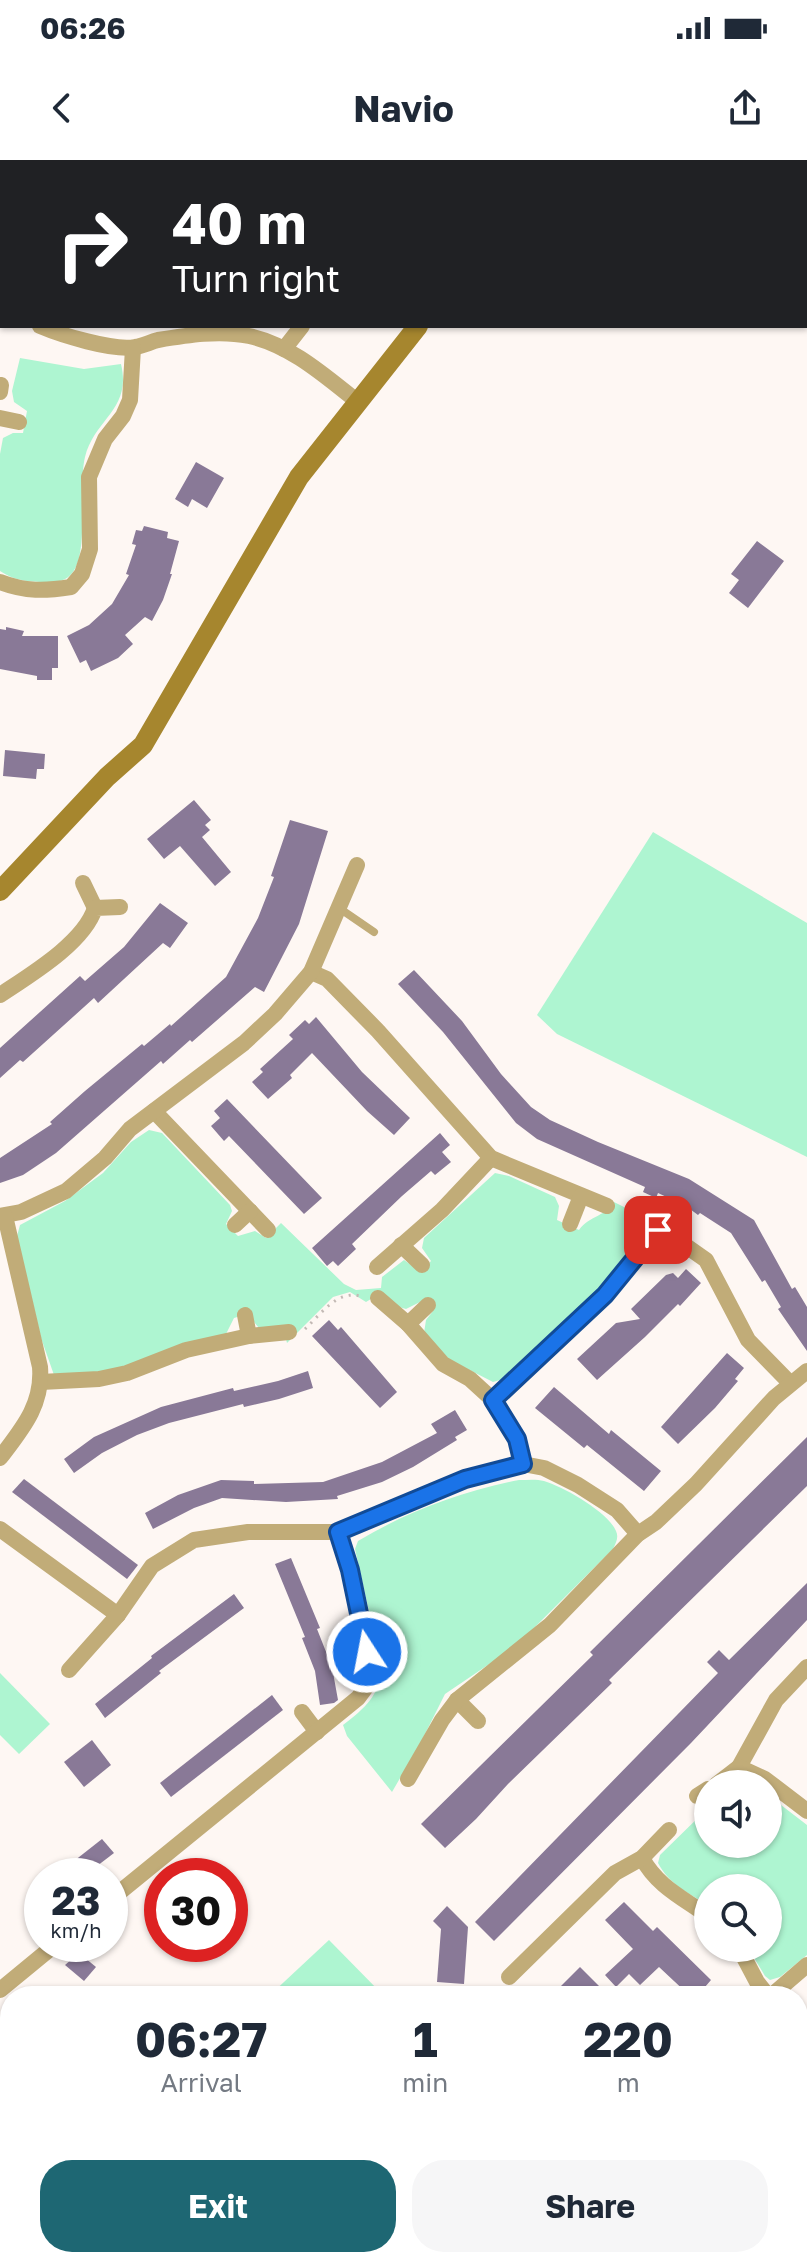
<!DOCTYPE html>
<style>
body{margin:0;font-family:"Golos Text",sans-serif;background:#f6f6f7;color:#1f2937;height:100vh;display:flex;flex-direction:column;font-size:30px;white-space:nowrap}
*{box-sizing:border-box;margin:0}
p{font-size:26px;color:#747a83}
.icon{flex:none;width:44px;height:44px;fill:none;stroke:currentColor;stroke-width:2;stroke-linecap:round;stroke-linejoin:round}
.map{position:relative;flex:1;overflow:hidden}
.panel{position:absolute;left:0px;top:1826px;width:808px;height:282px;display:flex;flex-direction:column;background:#fff;border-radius:32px 32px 0 0;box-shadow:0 2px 6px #0004}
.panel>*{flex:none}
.banner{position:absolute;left:0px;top:0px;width:808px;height:168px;box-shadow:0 2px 6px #0004;background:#202124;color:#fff;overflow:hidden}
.controls{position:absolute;left:694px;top:1610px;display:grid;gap:16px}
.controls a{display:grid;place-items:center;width:88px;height:88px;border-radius:50%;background:#fff;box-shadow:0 2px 6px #0004;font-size:40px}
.speed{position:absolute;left:24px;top:1698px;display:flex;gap:16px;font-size:40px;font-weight:700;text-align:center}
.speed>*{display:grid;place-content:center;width:104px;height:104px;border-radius:50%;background:#fff;box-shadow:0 2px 6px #0004;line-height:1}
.speed small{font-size:20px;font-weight:400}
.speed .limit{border:12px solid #d22;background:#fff;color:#111}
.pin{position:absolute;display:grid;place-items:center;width:68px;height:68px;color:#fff;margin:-34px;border-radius:16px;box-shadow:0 4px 12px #0006}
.me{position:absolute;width:88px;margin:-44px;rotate:349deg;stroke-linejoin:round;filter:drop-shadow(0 0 6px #0008)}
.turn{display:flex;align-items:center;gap:28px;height:168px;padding:0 40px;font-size:36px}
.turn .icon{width:104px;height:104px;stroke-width:2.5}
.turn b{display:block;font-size:56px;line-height:68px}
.eta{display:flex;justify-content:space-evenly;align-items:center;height:136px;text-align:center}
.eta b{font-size:48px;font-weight:700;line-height:56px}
.cta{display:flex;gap:16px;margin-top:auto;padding:16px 40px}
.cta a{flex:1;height:92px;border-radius:32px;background:#1e6773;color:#fff;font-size:32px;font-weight:700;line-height:92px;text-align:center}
.cta a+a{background:#f6f6f7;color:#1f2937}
.status{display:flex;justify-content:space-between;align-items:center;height:56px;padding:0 40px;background:#fff;direction:ltr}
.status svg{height:22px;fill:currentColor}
header{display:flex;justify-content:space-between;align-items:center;height:104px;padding:0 40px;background:#fff;font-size:36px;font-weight:700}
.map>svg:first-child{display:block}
.green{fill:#aef5d1}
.building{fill:#897997}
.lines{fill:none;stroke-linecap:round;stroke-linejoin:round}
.path{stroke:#c3bab5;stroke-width:3;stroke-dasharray:2 6;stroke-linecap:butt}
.lane{stroke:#c1ac78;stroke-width:8}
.street{stroke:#c1ac78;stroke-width:16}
.secondary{stroke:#a6862e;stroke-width:20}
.route-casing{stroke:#114b97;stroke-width:20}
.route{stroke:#1a73e8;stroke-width:14}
</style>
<div class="status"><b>06:26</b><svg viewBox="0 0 49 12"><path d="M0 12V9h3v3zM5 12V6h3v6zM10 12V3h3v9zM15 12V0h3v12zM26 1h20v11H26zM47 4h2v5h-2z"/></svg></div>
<header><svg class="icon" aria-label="back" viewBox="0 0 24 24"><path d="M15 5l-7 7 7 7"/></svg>Navio<svg class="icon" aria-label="share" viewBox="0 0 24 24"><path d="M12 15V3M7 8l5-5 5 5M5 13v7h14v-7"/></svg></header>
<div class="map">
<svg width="807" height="2107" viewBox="0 0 807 2107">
<rect width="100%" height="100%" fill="#fef7f3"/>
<g class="green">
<path d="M20 198 84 209 121 204C132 250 95 258 85 297 78 326 89 391 73 412 65 423 53 423 40 422 24 421 14 420 0 411V294L3 278 13 273H23L27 251 14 242 12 231Z"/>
<path d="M653 672 807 763V997L557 874 537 855Z"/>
<path d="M149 970 162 973 230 1045 232 1051 226 1064 238 1076 255 1071 266 1078 281 1063 344 1124 356 1130 381 1128 382 1117 404 1100 421 1112 431 1101 422 1088 424 1078 495 1013 509 1016 555 1037 559 1046 557 1060 579 1070C590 1055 607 1056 614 1042L636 1053 633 1061 640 1077 604 1124 500 1220 493 1222 450 1200 424 1173 426 1160 433 1151 422 1141 406 1149 371 1139 366 1142 350 1132 333 1137 287 1183 283 1167 259 1168 254 1162 251 1153 234 1158 226 1174 107 1215H54L41 1178 17 1076 20 1065 65 1041 103 1013 131 982Z"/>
<path d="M519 1320C527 1320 537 1319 544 1321 564 1327 608 1352 616 1371 619 1377 616 1383 613 1389L516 1486 445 1534 421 1582 392 1632 347 1576 343 1565C365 1548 382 1534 381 1504L355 1389 358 1381C408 1351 463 1331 519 1320Z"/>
<path d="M0 1513 50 1564 19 1594 0 1575Z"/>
<path d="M768 1635 807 1665V1795L780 1817 770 1820 765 1816 748 1788H768V1728H708V1745C688 1733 669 1724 658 1703L660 1695 708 1648V1684H768Z"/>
<path d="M329 1780 384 1836H269Z"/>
<path d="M10 1854V2098H639L648 2107H0V1862Z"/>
</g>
<g class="building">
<path d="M196 302 224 318 207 348 192 339 188 347 175 339Z"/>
<path d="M144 366 168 372 167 378 179 381 170 414H172L163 440 152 461 145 457 125 475 133 484 118 498 91 511 86 500 80 503 67 476 89 465 112 444 129 415 126 414 136 385 132 384 136 370 142 371Z"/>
<path d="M757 381 784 401 748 448 729 433 739 420 731 414Z"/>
<path d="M6 467 24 471 22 476H58V508H52V520H37V516L0 509V469L6 470Z"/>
<path d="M5 590 45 594 44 609H37L36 619 3 616Z"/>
<path d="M194 640 211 660 205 665 210 670 202 677 231 712 215 726 180 686 164 699 147 679Z"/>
<path d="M290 660 328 671 299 764 264 832 255 827 192 882 190 880 163 904 161 901 56 993 23 1015 0 1023V998L52 964 50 962 85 931 142 884 144 886 170 864 171 866 226 817 258 758 274 717 271 716Z"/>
<path d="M160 743 188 763 170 788 163 783 98 843 94 838 23 902 20 900 0 918V888L80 816 85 821 124 787Z"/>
<path d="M414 810 462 861 501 914 531 947 550 960 598 982 689 1019 754 1060 792 1129 795 1127 807 1147V1191L778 1149 781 1147 765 1120 762 1122 731 1073 700 1053 698 1055 686 1046 658 1033 656 1038 643 1032 645 1027 537 979 516 963 443 872 398 824Z"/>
<path d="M316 857 362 912 410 958 394 975 367 951 312 893 290 915 292 918 268 939 252 922 263 912 260 909 293 879 289 875 305 860 309 864Z"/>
<path d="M227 939 322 1038 304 1054 229 976 224 981 211 966 220 958 214 951Z"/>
<path d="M440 973 450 985 442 992 451 1002 435 1015 431 1011 402 1036 352 1084 356 1089 338 1106 333 1101 327 1106 312 1088Z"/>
<path d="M686 1109 701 1123 680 1146 678 1144 645 1177 597 1220 577 1199 616 1163 640 1159 631 1149 666 1115 673 1113 678 1118Z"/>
<path d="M329 1160 338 1170 341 1167 397 1232 380 1248 312 1176Z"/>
<path d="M727 1193 744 1208 735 1219 738 1221 715 1248 678 1284 661 1267Z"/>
<path d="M308 1211 313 1228 279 1239 244 1247 243 1244 169 1263 137 1275 102 1293 74 1313 64 1299 94 1277 161 1247 233 1228 234 1231 278 1221Z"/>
<path d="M554 1227 609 1274 611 1270 661 1311 644 1331 587 1285 584 1288 535 1248Z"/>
<path d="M455 1250 467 1270 455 1277 457 1280 413 1307 382 1322 337 1336 338 1339 286 1342 222 1338 194 1348 153 1369 145 1353 178 1335 221 1320 254 1321V1324L323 1322 382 1302 437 1273 431 1264Z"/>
<path d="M807 1277V1326L609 1520 612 1523 508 1624 476 1659 445 1688 421 1664 593 1495 590 1492Z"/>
<path d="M24 1319 138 1405 127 1419 12 1332Z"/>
<path d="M291 1398 320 1468 317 1469 332 1507 338 1540 334 1543 320 1545 315 1511 302 1478 305 1477 275 1404Z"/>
<path d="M807 1423V1460L691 1583 494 1781 475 1762 718 1513 707 1502 719 1490 729 1500Z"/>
<path d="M234 1434 244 1448 159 1511 161 1513 105 1558 95 1544 152 1498 151 1496Z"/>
<path d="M272 1535 283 1550 171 1637 160 1623Z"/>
<path d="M92 1580 111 1605 84 1627 64 1602Z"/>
<path d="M102 1679 114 1693 84 1716H55Z"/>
<path d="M624 1742 653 1771 657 1767 711 1820 705 1827 714 1836H690L659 1807 640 1825 629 1814 616 1827 605 1815 633 1789 605 1760Z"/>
<path d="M447 1746 468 1767 464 1824 437 1822 441 1769 433 1761Z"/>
<path d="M79 1793 96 1807 84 1821 65 1805Z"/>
<path d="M580 1807 599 1826 589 1836H551Z"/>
</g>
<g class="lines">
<g class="path">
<path d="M305 1169C321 1154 337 1130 360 1136"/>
<path d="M0 1935 10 1943"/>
<path d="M0 2028 10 2036"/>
<path d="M0 2097 12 2107"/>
<path d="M307 2098 319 2107"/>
<path d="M518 2098 529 2107"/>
<path d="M451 2107 458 2098"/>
<path d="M559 2107 566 2098"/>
</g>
<g class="lane">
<path d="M339 748 374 772"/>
<path d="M46 1836 86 1833 89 1836"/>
<path d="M293 1836 307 1830 324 1836"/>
<path d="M0 1873 10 1864"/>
<path d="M0 1968 10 1959"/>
<path d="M0 2074 10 2065"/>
<path d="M200 2098 211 2107"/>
<path d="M413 2098 424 2107"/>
<path d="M608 2098 614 2107"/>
<path d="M75 2107 82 2098"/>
<path d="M336 2107 343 2098"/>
</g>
<g class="street">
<path d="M150 2 152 0"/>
<path d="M432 2 433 0"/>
<path d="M0 28 2 29"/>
<path d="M0 150 2 151"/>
<path d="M40 166C61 175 113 191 135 187 143 186 150 182 158 180 188 175 219 170 249 176 291 185 326 217 358 242"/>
<path d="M284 189 302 166"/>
<path d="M0 232 1 225"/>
<path d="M0 258 19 262"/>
<path d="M0 422C25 432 46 431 71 427L82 414 90 389 89 317 105 279 123 256 130 240 133 188"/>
<path d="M83 723 95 748"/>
<path d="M311 812 327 819 378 871 491 998 607 1046"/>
<path d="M0 835C30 815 84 783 95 748L120 747"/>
<path d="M154 951 268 1070"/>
<path d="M0 1056 21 1052 66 1031 105 998 130 969 244 883 275 854 311 812 357 705"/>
<path d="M641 1060 679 1081 706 1100 748 1180 790 1223"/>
<path d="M570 1064 581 1036"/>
<path d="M235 1065 250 1051"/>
<path d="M401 1085 422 1105"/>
<path d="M377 1107 442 1050 491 998"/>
<path d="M378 1138 408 1164 443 1204 470 1219 493 1240 517 1279 523 1304"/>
<path d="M245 1155 249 1176"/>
<path d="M408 1164 428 1145"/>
<path d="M41 1222 99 1219 127 1213 186 1190 249 1176 289 1172"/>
<path d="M493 1240 605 1135 658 1070"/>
<path d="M0 1298C22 1269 43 1245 40 1207L5 1056"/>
<path d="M0 1369 118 1455"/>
<path d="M69 1510 118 1455 152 1406 194 1380 248 1372H338L465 1319 523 1304 544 1308 578 1325 617 1350 638 1374"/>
<path d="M457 1540 478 1561"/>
<path d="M302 1552 317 1572"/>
<path d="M739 1607 776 1540 807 1507"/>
<path d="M408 1619 442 1560 457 1540 550 1465 638 1374 656 1362 696 1324 774 1238 807 1211"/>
<path d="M717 1624 739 1607 765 1619 807 1651"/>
<path d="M697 1636 708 1629"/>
<path d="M642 1698C657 1726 683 1738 708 1756"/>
<path d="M110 1740 358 1538 372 1519 350 1410 338 1372"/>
<path d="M739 1788 757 1822 768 1836"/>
<path d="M509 1817 615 1713 642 1698 669 1670"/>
<path d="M0 1830 56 1784"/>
<path d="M771 1836 807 1805"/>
</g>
<g class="secondary">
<path d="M546 2 548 0"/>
<path d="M0 731 107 617 143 585 299 317 418 166"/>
</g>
</g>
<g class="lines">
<g class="route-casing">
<path id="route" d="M367 1492 350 1410 338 1372 465 1319 523 1304 517 1279 493 1240 605 1135 658 1070"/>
</g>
<use href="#route" class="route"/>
</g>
</svg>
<div class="controls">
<a><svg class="icon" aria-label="sound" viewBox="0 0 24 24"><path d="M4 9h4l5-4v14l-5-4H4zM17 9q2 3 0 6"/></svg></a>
<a><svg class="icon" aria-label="search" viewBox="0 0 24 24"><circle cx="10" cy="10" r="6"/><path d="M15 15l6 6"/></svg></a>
</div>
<div class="speed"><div>23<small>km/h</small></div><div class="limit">30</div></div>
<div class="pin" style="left:658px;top:1070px;background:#d93025"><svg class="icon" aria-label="arrive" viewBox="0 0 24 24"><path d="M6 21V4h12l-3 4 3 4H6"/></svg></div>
<svg class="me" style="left:367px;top:1492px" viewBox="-20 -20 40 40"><circle r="17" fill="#1a73e8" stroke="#fff" stroke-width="3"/><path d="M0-11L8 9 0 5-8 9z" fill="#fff"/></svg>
<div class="banner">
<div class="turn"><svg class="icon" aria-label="right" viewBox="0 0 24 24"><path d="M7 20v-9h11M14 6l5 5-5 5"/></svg><div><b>40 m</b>Turn right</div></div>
</div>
<section class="panel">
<div class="eta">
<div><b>06:27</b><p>Arrival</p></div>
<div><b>1</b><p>min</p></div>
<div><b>220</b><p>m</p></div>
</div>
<div class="cta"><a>Exit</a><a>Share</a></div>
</section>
</div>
